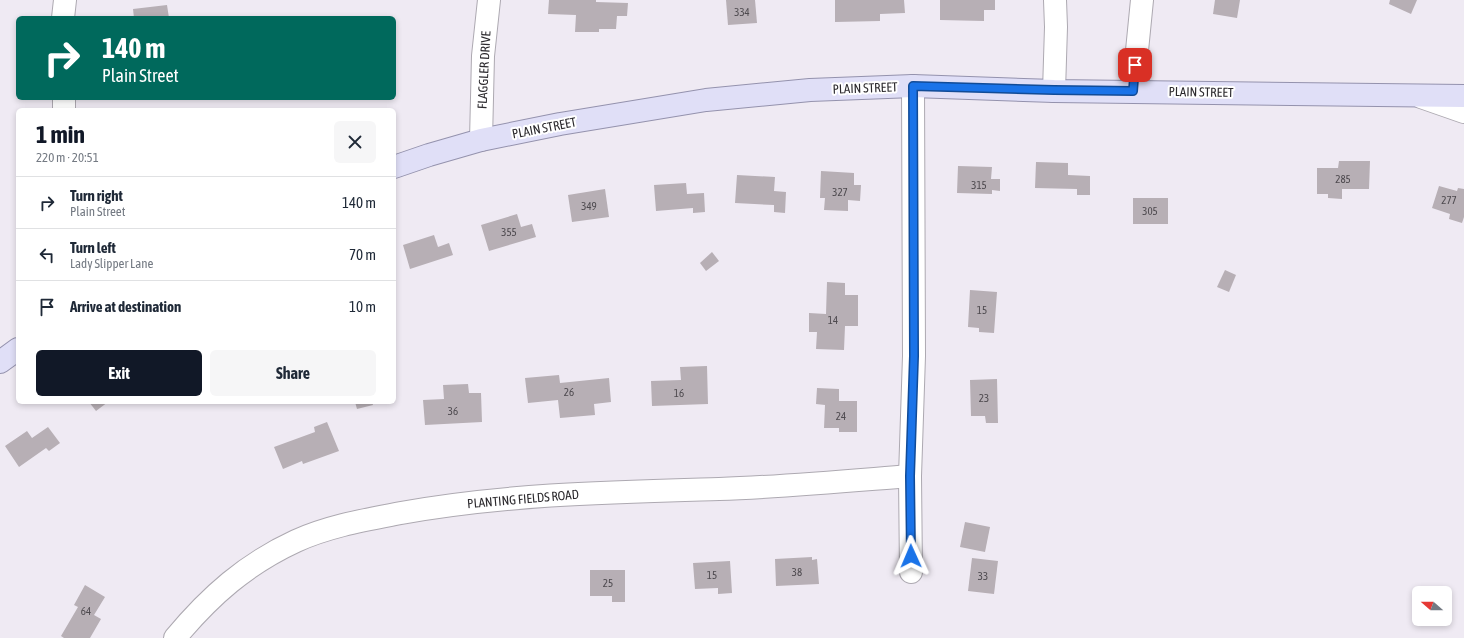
<!DOCTYPE html>
<meta charset="utf-8">
<style>
body{margin:0;font-family:"Asap Condensed",sans-serif;background:#f6f6f7;color:#1f2937;height:100vh;display:flex;flex-direction:column;font-size:15px;white-space:nowrap}
*{box-sizing:border-box;margin:0}
p{font-size:13px;color:#747a83}
.icon{flex:none;width:22px;height:22px;fill:none;stroke:currentColor;stroke-width:2;stroke-linecap:round;stroke-linejoin:round}
.map{position:relative;flex:1;overflow:hidden}
.drawer{position:absolute;left:16px;top:108px;width:380px;height:296px;display:flex;flex-direction:column;background:#fff;border-radius:6px;box-shadow:0 2px 6px #0003}
.drawer>*{flex:none}
.banner{position:absolute;left:16px;top:16px;width:380px;height:84px;border-radius:6px;box-shadow:0 2px 6px #0003;background:#00695c;color:#fff;overflow:hidden}
.needle{width:26px;rotate:290deg}
.controls{position:absolute;left:1412px;top:586px;display:grid;gap:8px}
.controls a{display:grid;place-items:center;width:40px;height:40px;border-radius:6px;background:#fff;box-shadow:0 2px 6px #0003;font-size:20px}
.pin{position:absolute;display:grid;place-items:center;width:34px;height:34px;color:#fff;margin:-17px;border-radius:8px;box-shadow:0 2px 6px #0006}
.me{position:absolute;width:44px;margin:-22px;rotate:359deg;stroke-linejoin:round;filter:drop-shadow(0 0 3px #0008)}
.turn{display:flex;align-items:center;gap:14px;height:84px;padding:0 20px;font-size:18px}
.turn .icon{width:52px;height:52px;stroke-width:2.5}
.turn b{display:block;font-size:28px;line-height:34px}
.round{display:grid;place-items:center;flex:none;width:42px;height:42px;border-radius:6px;background:#f6f6f7}
.summary{display:flex;align-items:center;justify-content:space-between;height:68px;padding:0 20px}
h1{font-size:24px;font-weight:700;line-height:30px;color:#111827}
.primary-button{display:flex;gap:8px;margin-top:auto;padding:8px 20px}
.primary-button a{flex:1;height:46px;border-radius:6px;background:#111827;color:#fff;font-size:16px;font-weight:700;line-height:46px;text-align:center}
.primary-button a+a{background:#f6f6f7;color:#1f2937}
ul{padding:0;list-style:none}
li{display:flex;align-items:center;gap:12px;height:52px;padding:0 20px;border-top:1px solid #e0e1e3}
li div{flex:1}
li b{display:block;font-size:15px}
li em{font-style:normal}
.map>svg:first-child{display:block}
.building{fill:#b7afb5}
.lines{fill:none;stroke-linecap:round;stroke-linejoin:round}
.minor-casing{stroke:#ada9b1;stroke-width:24}
.primary-casing{stroke:#9492ad;stroke-width:24}
.minor{stroke:#fff;stroke-width:22}
.primary{stroke:#e0dff7;stroke-width:22}
.route-casing{stroke:#114b97;stroke-width:10}
.route{stroke:#1a73e8;stroke-width:7}
.labels{text-anchor:middle;dominant-baseline:central;stroke-width:4;stroke-linejoin:round;paint-order:stroke}
.number-label{font-size:11px;fill:#4e4a4f}
.street-label{font-size:13px;fill:#2b292d;stroke:#fff}
</style>
<div class="map">
<svg width="1464" height="638" viewBox="0 0 1464 638">
<rect width="100%" height="100%" fill="#efeaf3"/>
<g class="building">
<path d="M549 0H596V2L628 3 627 16H617L616 29H599V32H575L576 15 548 14Z"/>
<path d="M726 0H755L757 23 728 25Z"/>
<path d="M835 0H904L905 13 880 14V21L835 22Z"/>
<path d="M940 0H995V10H984V21L940 20Z"/>
<path d="M1215 0H1240L1237 18 1213 14Z"/>
<path d="M1390 0H1417L1411 14 1389 4Z"/>
<path d="M167 5 169 18H134L133 9Z"/>
<path d="M1339 161H1370L1369 189H1342V199L1328 198V194H1317V168H1338Z"/>
<path d="M1036 162 1068 163V175L1090 176V195H1077V189L1035 188Z"/>
<path d="M958 166 992 167 991 179H1000V191L992 190V194L957 193Z"/>
<path d="M821 171 854 173V185H861L860 201 848 200V211L824 210 825 198H820Z"/>
<path d="M737 175 775 177 774 191 786 192 785 213 774 212V205L735 203Z"/>
<path d="M686 183 687 194 704 193 705 212 693 213V208L656 211 654 185Z"/>
<path d="M1439 186 1457 191 1458 188 1464 189V217L1462 223 1449 219 1450 214 1432 208Z"/>
<path d="M605 189 609 217 572 222 568 195Z"/>
<rect x="1133" y="198" width="35" height="26"/>
<path d="M517 214 521 227 532 224 536 237 489 251 481 225Z"/>
<path d="M434 235 438 247 449 243 453 255 410 269 403 245Z"/>
<path d="M712 252 719 261 706 271 700 263Z"/>
<path d="M1225 270 1236 275 1229 292 1217 287Z"/>
<path d="M827 282 845 283V295H858V326H845L844 350 816 349 817 332H809V313L826 314Z"/>
<path d="M970 290 997 292 994 333 979 332V328L968 327Z"/>
<path d="M707 366 708 404 652 406 651 381 681 380 680 367Z"/>
<path d="M559 375 560 383 609 378 611 402 594 404 595 415 560 418 558 400 528 403 525 378Z"/>
<path d="M997 379 998 423H986L985 416H971L970 380Z"/>
<path d="M468 384 469 393H481L482 422 425 425 423 400 444 399 443 385Z"/>
<path d="M817 388 839 389V401H857V432H839V428H824L825 405 816 404Z"/>
<path d="M89 402H108L96 411Z"/>
<path d="M355 402H372L373 405 357 409Z"/>
<path d="M327 422 339 451 303 464 302 461 283 469 274 447 315 432 314 427Z"/>
<path d="M48 427 60 443 49 451 46 448 19 467 5 446 27 431 32 438Z"/>
<path d="M965 522 990 527 985 552 960 547Z"/>
<path d="M812 557V560L817 559 819 584 776 586 775 559Z"/>
<path d="M972 558 998 561 994 594 968 591Z"/>
<path d="M730 561 732 593 718 594V588L695 589 693 563Z"/>
<path d="M590 570H625V602H612V596H590Z"/>
<path d="M85 585 105 597 94 615 101 619 90 638H64L61 636 78 607 74 605Z"/>
</g>
<g class="lines">
<g class="minor-casing">
<g id="minor">
<path d="M63 18 65 0"/>
<path d="M1054 91 1056 27 1055 0"/>
<path d="M1133 91 1142 0"/>
<path d="M1421 97 1464 112"/>
<path d="M64 98V110"/>
<path d="M481 140 483 56 489 0"/>
<path d="M911 572 910 476 914 356 913 86"/>
<path d="M175 638C210 596 246 564 296 541 329 526 365 520 401 513 506 494 613 492 719 489 783 487 847 481 910 476"/>
</g>
</g>
<g class="primary-casing">
<g id="primary">
<path d="M394 167 429 155 481 140 560 124 706 100 810 90 913 86 1054 91 1464 96"/>
<path d="M0 362 18 349"/>
</g>
</g>
<use href="#minor" class="minor"/>
<use href="#primary" class="primary"/>
</g>
<g class="lines">
<g class="route-casing">
<path id="route" d="M911 556 910 476 914 356 913 86 1054 90 1133 91 1135 65"/>
</g>
<use href="#route" class="route"/>
</g>
<g class="labels">
<g class="number-label">
<text x="742" y="12">334</text>
<text x="1343" y="179">285</text>
<text x="979" y="185">315</text>
<text x="840" y="192">327</text>
<text x="1449" y="200">277</text>
<text x="589" y="206">349</text>
<text x="1150" y="211">305</text>
<text x="509" y="232">355</text>
<text x="982" y="310">15</text>
<text x="833" y="320">14</text>
<text x="569" y="392">26</text>
<text x="679" y="393">16</text>
<text x="984" y="398">23</text>
<text x="453" y="411">36</text>
<text x="841" y="416">24</text>
<text x="797" y="572">38</text>
<text x="712" y="575">15</text>
<text x="983" y="576">33</text>
<text x="608" y="583">25</text>
<text x="86" y="611">64</text>
</g>
<g class="street-label">
<text transform="translate(484 70) rotate(-87)">FLAGGLER DRIVE</text>
<text transform="translate(865 88) rotate(-2)">PLAIN STREET</text>
<text transform="translate(1201 92) rotate(1)">PLAIN STREET</text>
<text transform="translate(544 128) rotate(-11)">PLAIN STREET</text>
<text transform="translate(523 499) rotate(-5)">PLANTING FIELDS ROAD</text>
</g>
</g>
</svg>
<div class="controls">
<a><svg class="needle" viewBox="-14 -14 28 28"><path d="M0-13l5 13h-10z" fill="#e53935"/><path d="M0 13l5-13h-10z" fill="#747a83"/></svg></a>
</div>
<div class="pin" style="left:1135px;top:65px;background:#d93025"><svg class="icon" aria-label="arrive" viewBox="0 0 24 24"><path d="M6 21V4h12l-3 4 3 4H6"/></svg></div>
<svg class="me" style="left:911px;top:556px" viewBox="-20 -20 40 40"><path d="M0-17L14 15 0 8-14 15z" fill="#1a73e8" stroke="#fff" stroke-width="4"/></svg>
<div class="banner">
<div class="turn"><svg class="icon" aria-label="right" viewBox="0 0 24 24"><path d="M7 20v-9h11M14 6l5 5-5 5"/></svg><div><b>140 m</b>Plain Street</div></div>
</div>
<section class="drawer">
<div class="summary"><div><h1>1 min</h1><p>220 m · 20:51</p></div><a class="round"><svg class="icon" aria-label="close" viewBox="0 0 24 24"><path d="M6 6l12 12M18 6L6 18"/></svg></a></div>
<ul>
<li><svg class="icon" aria-label="right" viewBox="0 0 24 24"><path d="M7 20v-9h11M14 6l5 5-5 5"/></svg><div><b>Turn right</b><p>Plain Street</p></div><em>140 m</em></li>
<li><svg class="icon" aria-label="left" viewBox="0 0 24 24"><path d="M17 20v-9H6M10 6l-5 5 5 5"/></svg><div><b>Turn left</b><p>Lady Slipper Lane</p></div><em>70 m</em></li>
<li><svg class="icon" aria-label="arrive" viewBox="0 0 24 24"><path d="M6 21V4h12l-3 4 3 4H6"/></svg><div><b>Arrive at destination</b></div><em>10 m</em></li>
</ul>
<div class="primary-button"><a>Exit</a><a>Share</a></div>
</section>
</div>
